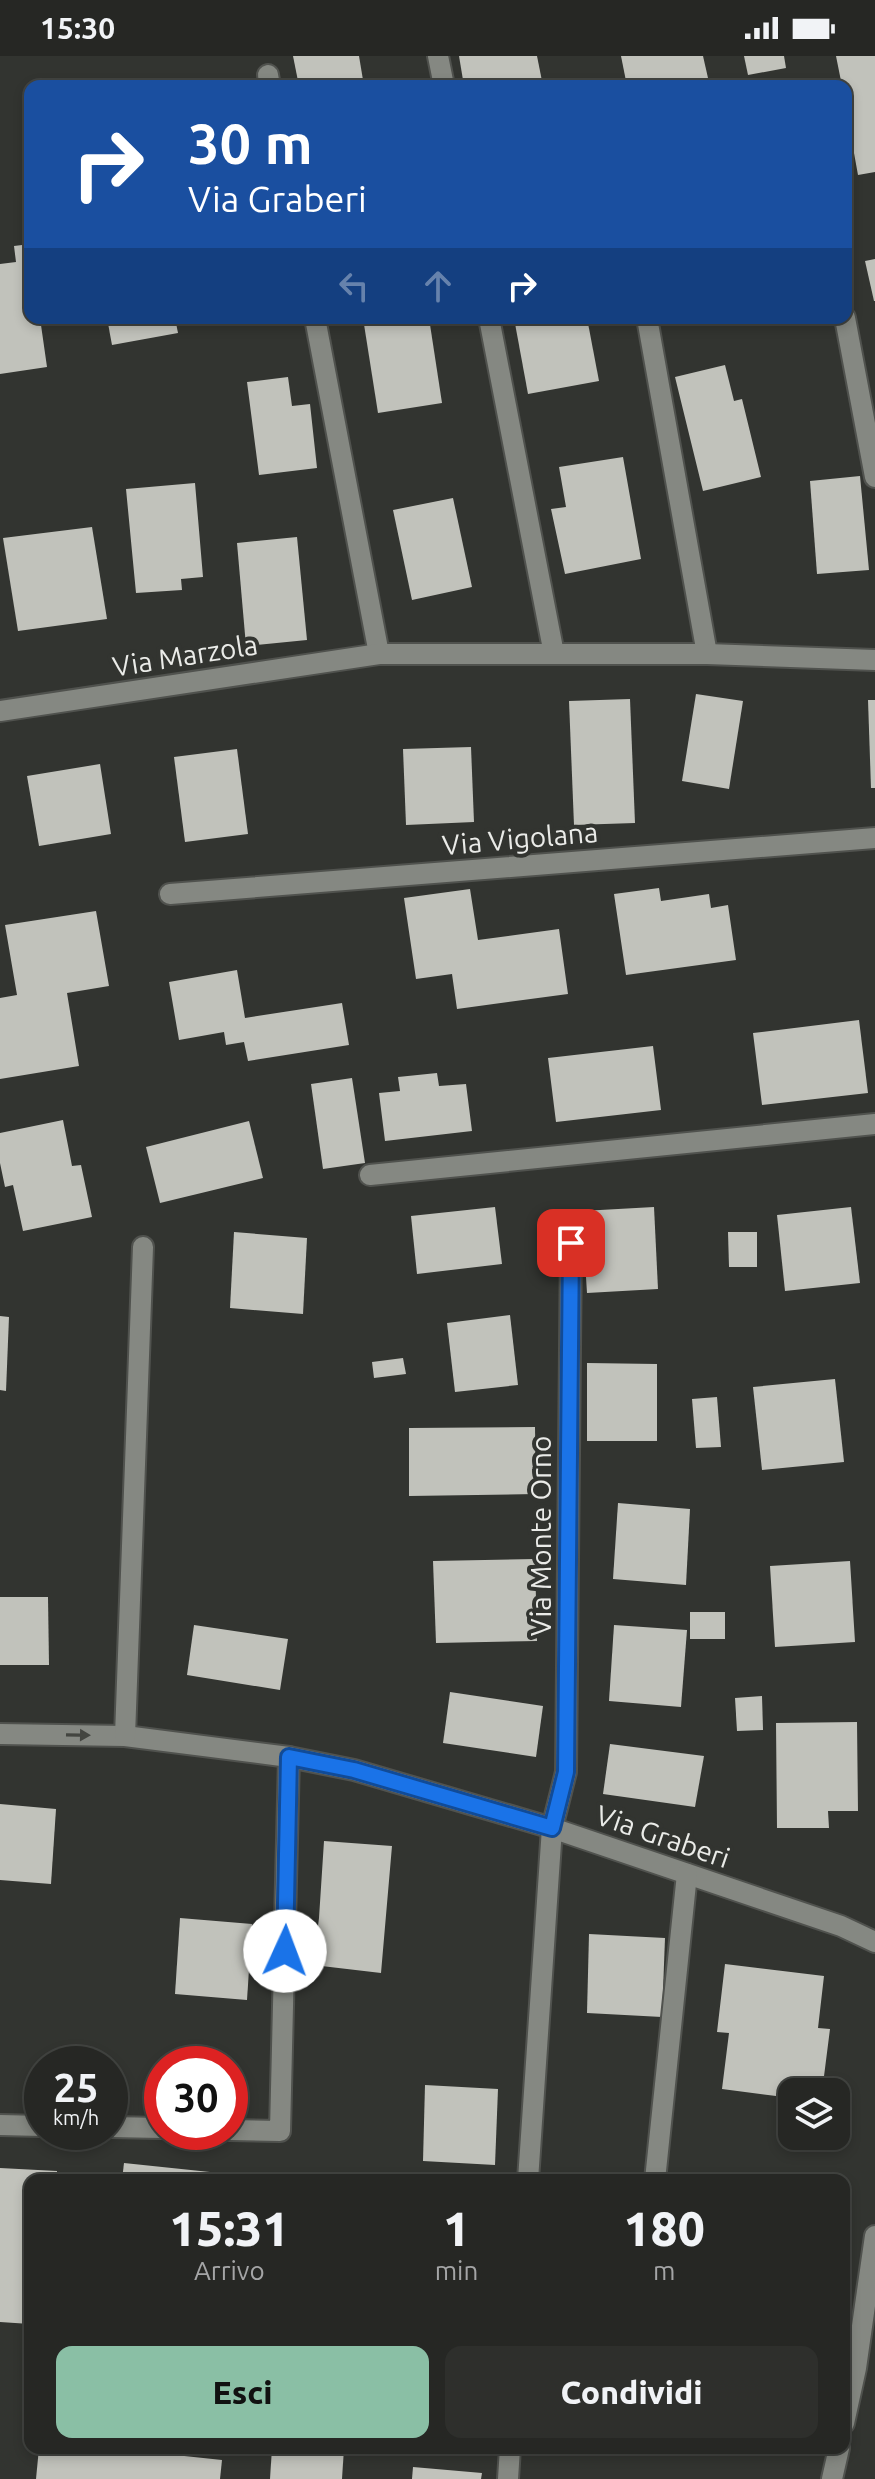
<!DOCTYPE html>
<html lang="it">
<style>
body{margin:0;font-family:Ubuntu,sans-serif;background:#2e2f2c;color:#f1f3f6;height:100vh;display:flex;flex-direction:column;font-size:30px;white-space:nowrap}
*{box-sizing:border-box;margin:0}
p{font-size:26px;color:#a4a5a6}
.icon{flex:none;width:44px;height:44px;fill:none;stroke:currentColor;stroke-width:2;stroke-linecap:round;stroke-linejoin:round}
.map{position:relative;flex:1;overflow:hidden}
.sheet{position:absolute;left:24px;top:2118px;width:826px;height:280px;display:flex;flex-direction:column;background:#262724;border-radius:16px;box-shadow:0 4px 12px #0003,0 0 0 2px #424441}
.sheet>*{flex:none}
.top-card{position:absolute;left:24px;top:24px;width:828px;height:244px;border-radius:16px;box-shadow:0 4px 12px #0003,0 0 0 2px #424441;background:#1a4fa0;color:#fff;overflow:hidden}
.controls{position:absolute;left:778px;top:2022px;display:grid;gap:16px}
.controls a{display:grid;place-items:center;width:72px;height:72px;border-radius:16px;background:#262724;box-shadow:0 4px 12px #0003,0 0 0 2px #424441;font-size:40px}
.speed{position:absolute;left:24px;top:1990px;display:flex;gap:16px;font-size:40px;font-weight:700;text-align:center}
.speed>*{display:grid;place-content:center;width:104px;height:104px;border-radius:50%;background:#262724;box-shadow:0 4px 12px #0003,0 0 0 2px #424441;line-height:1}
.speed small{font-size:20px;font-weight:400}
.speed .limit{border:12px solid #d22;background:#fff;color:#111}
.pin{position:absolute;display:grid;place-items:center;width:68px;height:68px;color:#fff;margin:-34px;border-radius:16px;box-shadow:0 4px 12px #0006}
.me{position:absolute;width:88px;margin:-44px;rotate:2deg;stroke-linejoin:round;filter:drop-shadow(0 0 6px #0008)}
.turn{display:flex;align-items:center;gap:28px;height:168px;padding:0 32px;font-size:36px}
.turn .icon{width:104px;height:104px;stroke-width:2.5}
.turn b{display:block;font-size:56px;line-height:68px}
.lanes{display:flex;align-items:center;height:76px;padding:0 32px;background:#0003;justify-content:center;gap:40px;direction:ltr}
.lanes .off{opacity:.35}
.eta{display:flex;justify-content:space-evenly;align-items:center;height:136px;text-align:center}
.eta b{font-size:48px;font-weight:800;line-height:56px}
.button{display:flex;gap:16px;margin-top:auto;padding:16px 32px}
.button a{flex:1;height:92px;border-radius:16px;background:#8abfa5;color:#111;font-size:32px;font-weight:800;line-height:92px;text-align:center}
.button a+a{background:#2e2f2c;color:#f1f3f6}
.status{display:flex;justify-content:space-between;align-items:center;height:56px;padding:0 40px;background:#262724;direction:ltr}
.status svg{height:22px;fill:currentColor}
.map>svg:first-child{display:block}
.building{fill:#c1c2bb}
.lines{fill:none;stroke-linecap:round;stroke-linejoin:round}
.minor-casing{stroke:#50524e;stroke-width:24}
.minor{stroke:#858882;stroke-width:20}
.oneway{fill:#434540}
.route-casing{stroke:#114b97;stroke-width:20}
.route{stroke:#1a73e8;stroke-width:14}
.labels{text-anchor:middle;dominant-baseline:central;stroke-width:8;stroke-linejoin:round;paint-order:stroke}
.street-label{font-size:28px;fill:#eaebe8;stroke:#323430}
</style>
<div class="status"><b>15:30</b><svg viewBox="0 0 49 12"><path d="M0 12V9h3v3zM5 12V6h3v6zM10 12V3h3v9zM15 12V0h3v12zM26 1h20v11H26zM47 4h2v5h-2z"/></svg></div>
<div class="map">
<svg width="875" height="2423" viewBox="0 0 875 2423">
<rect width="100%" height="100%" fill="#323430"/>
<g class="building">
<path d="M293 0H359L364 30H299Z"/>
<path d="M459 0H537L543 30H464Z"/>
<path d="M621 0H703L708 22 670 30H627Z"/>
<path d="M744 0H784L786 12 748 19Z"/>
<path d="M836 0H875V116L858 119 846 53V30H842Z"/>
<path d="M30 188V262H40L47 311 0 318V208L16 206 14 190Z"/>
<path d="M875 203V245H874L865 205Z"/>
<path d="M107 262H175L178 277 112 289Z"/>
<path d="M363 262H429L442 347 378 357Z"/>
<path d="M514 262H587L599 325 528 338Z"/>
<path d="M725 309 734 345 742 343 761 421 703 435 675 321Z"/>
<path d="M288 321 292 350 310 348 317 412 259 419 247 326Z"/>
<path d="M623 401 641 503 565 518 551 453 566 451 559 411Z"/>
<path d="M860 420 869 514 817 518 810 425Z"/>
<path d="M195 427 203 521 181 523 182 534 136 537 126 433Z"/>
<path d="M453 442 472 531 412 544 393 454Z"/>
<path d="M92 471 107 563 18 575 3 482Z"/>
<path d="M297 481 307 584 246 590 237 487Z"/>
<path d="M696 638 743 645 729 733 682 725Z"/>
<path d="M630 643 635 767 574 769 569 645Z"/>
<path d="M868 644H875V732H871Z"/>
<path d="M471 691 474 766 406 769 403 693Z"/>
<path d="M237 693 248 778 185 786 174 701Z"/>
<path d="M100 708 111 778 39 790 27 720Z"/>
<path d="M659 832 661 845 709 838 711 852 728 849 736 904 626 919 614 838Z"/>
<path d="M470 833 478 884 559 873 568 938 457 953 452 918 416 923 404 842Z"/>
<path d="M96 855 109 930 67 937 79 1010 0 1023V942L17 939 5 869Z"/>
<path d="M237 914 245 962 342 947 349 989 248 1005 244 986 226 989 224 976 179 984 169 926Z"/>
<path d="M859 964 868 1037 762 1049 753 977Z"/>
<path d="M653 990 661 1054 556 1066 548 1002Z"/>
<path d="M437 1017 439 1030 466 1028 472 1075 385 1085 379 1037 400 1035 398 1021Z"/>
<path d="M352 1022 365 1107 323 1113 311 1028Z"/>
<path d="M63 1064 72 1110 81 1109 92 1161 23 1175 13 1129 5 1131 0 1107V1077Z"/>
<path d="M249 1065 263 1122 160 1147 146 1091Z"/>
<path d="M495 1151 502 1208 417 1218 411 1160Z"/>
<path d="M654 1151 658 1233 587 1237 582 1155Z"/>
<path d="M851 1151 860 1227 785 1235 777 1159Z"/>
<path d="M234 1176 307 1182 303 1258 230 1252Z"/>
<path d="M728 1176H757V1211H729Z"/>
<path d="M510 1259 518 1329 455 1336 447 1267Z"/>
<path d="M0 1260 9 1261 6 1335 0 1334Z"/>
<path d="M403 1302 406 1318 374 1322 372 1306Z"/>
<path d="M587 1307 657 1308V1385H587Z"/>
<path d="M835 1323 844 1406 762 1414 753 1331Z"/>
<path d="M717 1341 721 1391 696 1392 692 1343Z"/>
<path d="M535 1371 536 1438 409 1440V1372Z"/>
<path d="M618 1447 690 1453 686 1529 613 1523Z"/>
<path d="M535 1503 537 1585 436 1587 433 1505Z"/>
<path d="M850 1505 855 1586 775 1591 770 1510Z"/>
<path d="M0 1541H48L49 1609H0Z"/>
<rect x="690" y="1556" width="35" height="27"/>
<path d="M194 1569 288 1583 280 1634 187 1619Z"/>
<path d="M614 1569 687 1574 681 1651 609 1645Z"/>
<path d="M450 1636 543 1650 536 1701 443 1687Z"/>
<path d="M762 1640 763 1674 737 1675 735 1642Z"/>
<path d="M857 1666 858 1755H828L829 1772H777L776 1667Z"/>
<path d="M610 1688 704 1700 695 1751 603 1738Z"/>
<path d="M0 1748 56 1753 51 1828 0 1824Z"/>
<path d="M324 1785 392 1790 381 1917 313 1909 319 1862Z"/>
<path d="M180 1862 252 1868 247 1944 175 1938Z"/>
<path d="M589 1878 665 1882 662 1961 587 1957Z"/>
<path d="M725 1908 824 1920 818 1972 830 1973 822 2036H792V2042L722 2033 729 1977 717 1976Z"/>
<path d="M425 2029 498 2033 495 2109 423 2105Z"/>
<path d="M124 2107 248 2120V2124H122Z"/>
<path d="M0 2112 57 2115V2124H30V2268L0 2266Z"/>
<path d="M39 2392H109L222 2404 220 2423H36Z"/>
<path d="M272 2392H344L342 2423H270Z"/>
<path d="M413 2411 482 2417 481 2423H412Z"/>
</g>
<g class="lines">
<g class="minor-casing">
<g id="minor">
<path d="M438 0 444 30"/>
<path d="M268 19 270 30"/>
<path d="M315 262 379 598"/>
<path d="M489 262 554 598"/>
<path d="M647 262 707 598"/>
<path d="M845 262 875 421"/>
<path d="M0 655 379 598H707L875 604"/>
<path d="M170 838 875 782"/>
<path d="M370 1119 875 1068"/>
<path d="M0 1678 125 1680 289 1701 354 1714 552 1772 841 1870 875 1886"/>
<path d="M125 1680 143 1191"/>
<path d="M0 2069 42 2070"/>
<path d="M110 2071 162 2072"/>
<path d="M230 2074 280 2075 289 1701"/>
<path d="M528 2124 552 1772 566 1716 571 1187"/>
<path d="M655 2124 687 1818"/>
<path d="M844 2367 856 2312 875 2180"/>
<path d="M508 2423 510 2392"/>
<path d="M832 2423 839 2392"/>
</g>
</g>
<use href="#minor" class="minor"/>
</g>
<defs><path id="oneway-solid" d="M-6-.8H1V-3.2L6.5 0L1 3.2V.8H-6Z" transform="scale(2)"/></defs>
<use class="oneway" href="#oneway-solid" transform="translate(78 1679) rotate(1)"/>
<g class="lines">
<g class="route-casing">
<path id="route" d="M285 1895 289 1701 354 1714 552 1772 566 1716 571 1187"/>
</g>
<use href="#route" class="route"/>
</g>
<g class="labels">
<g class="street-label">
<text transform="translate(185 599) rotate(-9)">Via Marzola</text>
<text transform="translate(520 782) rotate(-5)">Via Vigolana</text>
<text transform="translate(540 1480) rotate(-90)">Via Monte Orno</text>
<text transform="translate(663 1780) rotate(19)">Via Graberi</text>
</g>
</g>
</svg>
<div class="controls">
<a><svg class="icon" aria-label="layers" viewBox="0 0 24 24"><path d="M12 4l9 5-9 5-9-5zM3 14l9 5 9-5"/></svg></a>
</div>
<div class="speed"><div>25<small>km/h</small></div><div class="limit">30</div></div>
<div class="pin" style="left:571px;top:1187px;background:#d93025"><svg class="icon" aria-label="arrive" viewBox="0 0 24 24"><path d="M6 21V4h12l-3 4 3 4H6"/></svg></div>
<svg class="me" style="left:285px;top:1895px" viewBox="-20 -20 40 40"><circle r="19" fill="#fff"/><path d="M0-13L10 11 0 6-10 11z" fill="#1a73e8"/></svg>
<div class="top-card">
<div class="turn"><svg class="icon" aria-label="right" viewBox="0 0 24 24"><path d="M7 20v-9h11M14 6l5 5-5 5"/></svg><div><b>30 m</b>Via Graberi</div></div>
<div class="lanes"><svg class="icon off" aria-label="left" viewBox="0 0 24 24"><path d="M17 20v-9H6M10 6l-5 5 5 5"/></svg><svg class="icon off" aria-label="ahead" viewBox="0 0 24 24"><path d="M12 20V5M6 11l6-6 6 6"/></svg><svg class="icon" aria-label="right" viewBox="0 0 24 24"><path d="M7 20v-9h11M14 6l5 5-5 5"/></svg></div>
</div>
<section class="sheet">
<div class="eta">
<div><b>15:31</b><p>Arrivo</p></div>
<div><b>1</b><p>min</p></div>
<div><b>180</b><p>m</p></div>
</div>
<div class="button"><a>Esci</a><a>Condividi</a></div>
</section>
</div>
